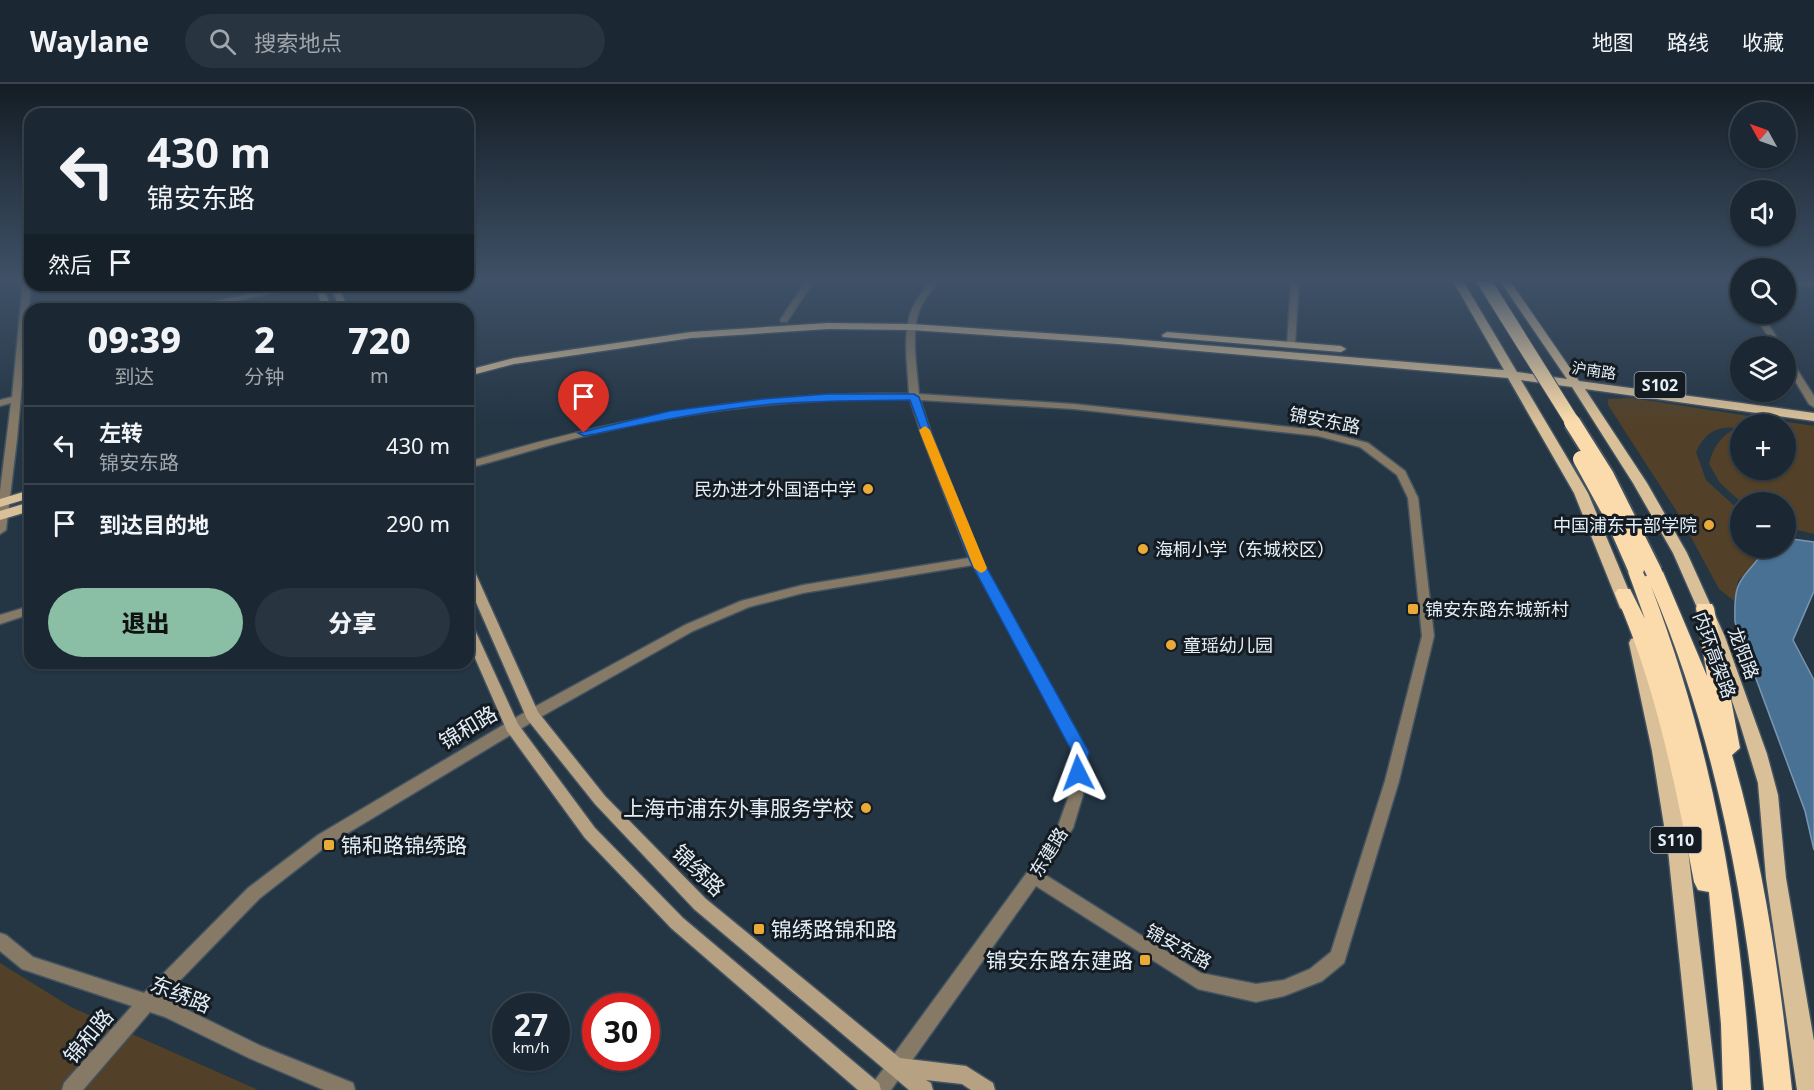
<!DOCTYPE html>
<html lang="zh">
<meta charset="utf-8">
<style>
body{margin:0;font-family:"Noto Sans","Noto Sans SC",sans-serif;background:#28343f;color:#f1f3f6;height:100vh;display:flex;flex-direction:column;font-size:22px;white-space:nowrap}
*{box-sizing:border-box;margin:0}
p{font-size:20px;color:#a0a6ac}
.icon{flex:none;width:33px;height:33px;fill:none;stroke:currentColor;stroke-width:2;stroke-linecap:round;stroke-linejoin:round}
.map{position:relative;flex:1;overflow:hidden}
.panel{position:absolute;left:24px;top:219px;width:450px;height:366px;display:flex;flex-direction:column;background:#1b2833;border-radius:18px;box-shadow:0 2px 4px #0004,0 0 0 2px #39444e}
.panel>*{flex:none}
.hud{position:absolute;left:24px;top:24px;width:450px;height:183px;border-radius:18px;box-shadow:0 2px 4px #0004,0 0 0 2px #39444e;background:#1b2833;color:#f1f3f6;overflow:hidden}
.needle{width:39px;rotate:310deg}
.tools{position:absolute;left:1730px;top:18px;display:grid;gap:12px}
.tools a{display:grid;place-items:center;width:66px;height:66px;border-radius:50%;background:#1b2833;box-shadow:0 2px 4px #0004,0 0 0 2px #39444e;font-size:30px}
.speed{position:absolute;left:492px;top:909px;display:flex;gap:12px;font-size:30px;font-weight:700;text-align:center}
.speed>*{display:grid;place-content:center;width:78px;height:78px;border-radius:50%;background:#1b2833;box-shadow:0 2px 4px #0004,0 0 0 2px #39444e;line-height:1}
.speed small{font-size:15px;font-weight:400}
.speed .limit{border:9px solid #d22;background:#fff;color:#111}
.pin{position:absolute;display:grid;place-items:center;width:51px;height:51px;color:#fff;margin:-62px -26px;border-radius:50% 50% 50% 0;rotate:-45deg;box-shadow:0 0 6px #0007}
.pin .icon{rotate:45deg}
.me{position:absolute;width:66px;margin:-33px;rotate:357deg;stroke-linejoin:round;filter:drop-shadow(0 0 4px #0008)}
.turn{display:flex;align-items:center;gap:21px;height:126px;padding:0 24px;font-size:27px}
.turn .icon{width:78px;height:78px;stroke-width:2.5}
.turn b{display:block;font-size:42px;line-height:51px}
.then{display:flex;align-items:center;height:57px;padding:0 24px;background:#0003;gap:12px;font-size:22px}
.eta{display:flex;justify-content:space-evenly;align-items:center;height:102px;text-align:center}
.eta b{font-size:36px;font-weight:800;line-height:42px}
.primary-button{display:flex;gap:12px;margin-top:auto;padding:12px 24px}
.primary-button a{flex:1;height:69px;border-radius:36px;background:#8abfa5;color:#111;font-size:24px;font-weight:800;line-height:69px;text-align:center}
.primary-button a+a{background:#28343f;color:#f1f3f6}
ul{padding:0;list-style:none}
li{display:flex;align-items:center;gap:18px;height:78px;padding:0 24px;border-top:2px solid #39444e}
li div{flex:1}
li b{display:block;font-size:22px}
li em{font-style:normal}
header{display:flex;align-items:center;gap:36px;box-sizing:border-box;height:84px;padding:0 30px;background:#1b2833;border-bottom:2px solid #39444e}
header strong{font-size:28px}
nav{display:flex;gap:33px;margin-inline-start:auto;font-size:21px}
.search{width:420px;height:54px;background:#28343f;display:flex;align-items:center;gap:15px;box-sizing:border-box;padding:0 21px;border-radius:33px;color:#a0a6ac;font-size:22px}
.map>svg:first-child{display:block}
.green{fill:#524128;fill-rule:evenodd}
.water{fill:#497194;stroke:#7896b2;stroke-width:1.5}
.lines{fill:none;stroke-linecap:round;stroke-linejoin:round}
.street-casing{stroke:#435361;stroke-width:3}
.secondary-casing{stroke:#435361;stroke-width:3}
.primary-casing{stroke:#435361;stroke-width:3}
.highway-casing{stroke:#435361;stroke-width:3}
.street{fill:#867a67;fill-rule:evenodd}
.secondary{fill:#b6a183;fill-rule:evenodd}
.primary{fill:#dac098;fill-rule:evenodd}
.highway{fill:#fbdbab;fill-rule:evenodd}
.highway-bridge-far1-casing{stroke:#435361;stroke-width:16;stroke-linecap:butt}
.highway-bridge-casing{stroke:#435361;stroke-width:20;stroke-linecap:butt}
.highway-bridge-far1{stroke:#fbdbab;stroke-width:14}
.highway-bridge{stroke:#fbdbab;stroke-width:16}
.route{fill:#1a73e8;stroke:#114b97;stroke-width:1.5}
.slow{fill:#f59e0b}
.poi-dot{fill:#e9aa38;stroke:#141c22;stroke-width:2}
.labels{text-anchor:middle;dominant-baseline:central;stroke-width:6;stroke-linejoin:round;paint-order:stroke}
.far-street-label{font-size:15px;fill:#e4eef8;stroke:#141c22}
.shield{fill:#141c22;stroke:#a6afb8;stroke-width:1.5}
.shield-label{font-size:16px;font-weight:bold;fill:#e4eef8}
.street-label{font-size:18px;fill:#e4eef8;stroke:#141c22}
.poi-label{font-size:18px;fill:#e4eef8;stroke:#141c22;text-anchor:start}
.near-street-label{font-size:21px;fill:#e4eef8;stroke:#141c22}
.near-poi-label{font-size:21px;fill:#e4eef8;stroke:#141c22;text-anchor:end}
</style>
<header>
<strong>Waylane</strong>
<div class="search"><svg class="icon" aria-label="search" viewBox="0 0 24 24"><circle cx="10" cy="10" r="6"/><path d="M15 15l6 6"/></svg>搜索地点</div>
<nav><a>地图</a><a>路线</a><a>收藏</a></nav>
</header>
<div class="map">
<svg width="1814" height="1006" viewBox="0 0 1814 1006">
<rect width="100%" height="100%" fill="#243544"/>
<g class="green">
<path d="M1632 314 1814 342V450L1785 443V418H1741L1720 399 1709 380C1713 363 1721 352 1736 344 1716 341 1704 350 1696 368L1706 396 1740 427V464H1750L1759 474 1738 497 1734 517 1719 505 1679 431 1608 321V315ZM1740 340H1785V386H1740Z"/>
<path d="M0 879 71 923 258 1006H0Z"/>
</g>
<path class="water" d="M1785 454 1814 458V507L1793 556 1814 596V766L1805 727 1735 538C1734 501 1736 501 1759 474L1750 464H1785Z"/>
<g class="lines">
<g class="street-casing">
<g id="street">
<path d="M23 197H30L31 201 17 355 6 446 0 450V407L11 319 0 322V316L12 313Z"/>
<path d="M806 197H814L787 238H781L780 236Z"/>
<path d="M930 197H938C930 209 920 220 917 234 912 258 917 286 919 310L1074 320 1318 346 1368 359 1405 387 1418 414 1434 552 1399 697 1344 879 1322 897 1284 912 1256 918 1198 905 1036 802 891 1006H871L873 999 1028 787 1058 742 1069 711 1074 668 973 481 803 509 749 523 693 547 537 635 328 761 260 814 163 914 261 962 353 999 355 1006H324L249 974 165 933 150 928 83 1006H62L64 999 132 922 22 885 0 867V849L6 851 33 873 144 909 248 804 318 751 527 627 685 541 741 517 803 501 969 474 922 352 910 315C806 313 702 325 601 348 556 358 512 373 468 384V378C612 335 758 306 909 310 908 286 903 258 909 234 912 220 922 209 930 197ZM920 316 1074 325 1318 352 1360 363 1397 391 1408 414 1422 552 1385 697 1331 868 1310 885 1284 896 1256 900 1201 889 1044 790 1073 744 1083 711 1088 668 982 477 932 352Z"/>
<path d="M1291 197H1299L1295 261 1291 264 1287 261Z"/>
<path d="M1734 197H1740V202H1737Z"/>
<path d="M1785 197 1814 199V203L1785 199Z"/>
<path d="M292 201H308L200 225H184L188 223Z"/>
<path d="M1754 230H1762L1782 262H1774Z"/>
<path d="M1785 270 1789 273 1814 312V323L1809 320 1785 280Z"/>
<path d="M30 522V530L0 540V531Z"/>
</g>
</g>
<g class="secondary-casing">
<g id="secondary">
<path d="M315 201H323L331 225H323Z"/>
<path d="M330 201H338L348 225H340Z"/>
<path d="M468 482 474 486 538 628 605 712 706 815 900 974 966 982 993 999 995 1006H971L962 1000 926 996 931 999 933 1006H909L694 825 595 720 527 635 468 500Z"/>
<path d="M468 540 474 544 518 640 595 744 683 834 879 999 881 1006H858L671 844 585 754 507 647 468 558Z"/>
</g>
</g>
<g class="primary-casing">
<g id="primary">
<path d="M1453 197H1463L1517 288 1567 295 1500 197H1510L1579 297 1814 329V337L1585 305 1647 399 1687 469 1725 553 1767 670 1778 711 1786 794 1814 957V1006H1797L1766 794 1758 699 1740 640 1710 553 1673 469 1633 399 1572 303 1521 296 1588 409 1636 524 1628 529 1620 524 1574 409 1508 294 1118 260 912 246 828 245 691 254 514 280 468 292V286L514 274 691 248 828 239 912 240 1118 254 1504 286Z"/>
<path d="M1167 248 1341 262 1346 265 1341 268 1163 253 1162 251Z"/>
<path d="M30 406V414L0 423V415Z"/>
<path d="M30 418V427L0 436V427Z"/>
<path d="M1637 553 1643 555 1645 559 1670 667 1688 766 1717 1006H1693L1668 766 1652 667 1629 559 1631 555Z"/>
</g>
</g>
<g class="highway-casing">
<path id="highway" d="M1636 479 1642 481 1646 487 1654 482 1663 488 1707 592 1696 524 1698 520H1712L1714 524 1740 664 1732 671C1764 781 1780 893 1792 1006H1764C1748 832 1720 664 1651 502 1713 665 1743 833 1751 1006H1723L1721 940 1709 808 1698 806 1694 798C1675 699 1656 602 1615 509L1618 505H1630L1645 535 1627 485Z"/>
</g>
<use href="#street" class="street"/>
<use href="#secondary" class="secondary"/>
<use href="#primary" class="primary"/>
<use href="#highway" class="highway"/>
<g class="highway-bridge-far1-casing">
<path id="highway-bridge-far1" d="M1484 197 1573 339"/>
</g>
<g class="highway-bridge-casing">
<g id="highway-bridge">
<path d="M1572 338 1606 392 1654 488"/>
<path d="M1581 375 1614 435 1636 485"/>
</g>
</g>
<use href="#highway-bridge-far1" class="highway-bridge-far1"/>
<use href="#highway-bridge" class="highway-bridge"/>
</g>
<linearGradient id="sky" x2="0" y2="1"><stop stop-color="#141d25"/><stop offset="0.58" stop-color="#3f5167"/><stop offset="1" stop-color="#3f5167" stop-opacity="0"/></linearGradient>
<rect width="1814" height="338" fill="url(#sky)"/>
<path class="route" d="M827 310H914L919 313 932 352 983 477 1089 668 1084 694H1072L1070 689 1072 668 970 477 910 316C861 317 812 316 764 321 703 327 643 340 584 352L578 349 670 327 763 315Z"/>
<path class="slow" d="M925 342 930 346 987 484 985 487 981 489 974 484 919 346Z"/>
<g class="poi-dot">
<circle cx="868" cy="405" r="6"/>
<circle cx="1709" cy="441" r="6"/>
<circle cx="1143" cy="465" r="6"/>
<rect x="1407" y="519" width="12" height="12" rx="3"/>
<circle cx="1171" cy="561" r="6"/>
<circle cx="866" cy="724" r="6"/>
<rect x="323" y="755" width="12" height="12" rx="3"/>
<rect x="753" y="839" width="12" height="12" rx="3"/>
<rect x="1139" y="870" width="12" height="12" rx="3"/>
</g>
<g class="labels">
<g class="far-street-label">
<text transform="translate(1594 286) rotate(8)">沪南路</text>
</g>
<g class="shield">
<rect x="1634.5" y="288" width="51" height="26" rx="4.5"/>
<rect x="1650.5" y="743" width="51" height="26" rx="4.5"/>
</g>
<g class="shield-label">
<text x="1660" y="301">S102</text>
<text x="1676" y="756">S110</text>
</g>
<g class="street-label">
<text transform="translate(1325 336) rotate(11)">锦安东路</text>
<text transform="translate(1744 569) rotate(69)">龙阳路</text>
<text transform="translate(1715 571) rotate(70)">内环高架路</text>
<text transform="translate(1048 768) rotate(-58)">东建路</text>
<text transform="translate(1179 862) rotate(29)">锦安东路</text>
</g>
<g class="poi-label">
<text x="856" y="405" text-anchor="end">民办进才外国语中学</text>
<text x="1697" y="441" text-anchor="end">中国浦东干部学院</text>
<text x="1155" y="465">海桐小学（东城校区）</text>
<text x="1425" y="525">锦安东路东城新村</text>
<text x="1183" y="561">童瑶幼儿园</text>
</g>
<g class="near-street-label">
<text transform="translate(468 643) rotate(-31)">锦和路</text>
<text transform="translate(699 786) rotate(44)">锦绣路</text>
<text transform="translate(181 910) rotate(22)">东绣路</text>
<text transform="translate(88 952) rotate(-50)">锦和路</text>
</g>
<g class="near-poi-label">
<text x="854" y="724">上海市浦东外事服务学校</text>
<text x="341" y="761" text-anchor="start">锦和路锦绣路</text>
<text x="771" y="845" text-anchor="start">锦绣路锦和路</text>
<text x="1133" y="876">锦安东路东建路</text>
</g>
</g>
</svg>
<div class="tools">
<a><svg class="needle" viewBox="-14 -14 28 28"><path d="M0-13l5 13h-10z" fill="#e53935"/><path d="M0 13l5-13h-10z" fill="#a0a6ac"/></svg></a>
<a><svg class="icon" aria-label="sound" viewBox="0 0 24 24"><path d="M4 9h4l5-4v14l-5-4H4zM17 9q2 3 0 6"/></svg></a>
<a><svg class="icon" aria-label="search" viewBox="0 0 24 24"><circle cx="10" cy="10" r="6"/><path d="M15 15l6 6"/></svg></a>
<a><svg class="icon" aria-label="layers" viewBox="0 0 24 24"><path d="M12 4l9 5-9 5-9-5zM3 14l9 5 9-5"/></svg></a>
<a>+</a>
<a>−</a>
</div>
<div class="speed"><div>27<small>km/h</small></div><div class="limit">30</div></div>
<div class="pin" style="left:584px;top:349px;background:#d93025"><svg class="icon" aria-label="arrive" viewBox="0 0 24 24"><path d="M6 21V4h12l-3 4 3 4H6"/></svg></div>
<svg class="me" style="left:1078px;top:689px" viewBox="-20 -20 40 40"><path d="M0-17L14 15 0 8-14 15z" fill="#1a73e8" stroke="#fff" stroke-width="4"/></svg>
<div class="hud">
<div class="turn"><svg class="icon" aria-label="left" viewBox="0 0 24 24"><path d="M17 20v-9H6M10 6l-5 5 5 5"/></svg><div><b>430 m</b>锦安东路</div></div>
<div class="then">然后<svg class="icon" aria-label="arrive" viewBox="0 0 24 24"><path d="M6 21V4h12l-3 4 3 4H6"/></svg></div>
</div>
<section class="panel">
<div class="eta">
<div><b>09:39</b><p>到达</p></div>
<div><b>2</b><p>分钟</p></div>
<div><b>720</b><p>m</p></div>
</div>
<ul>
<li><svg class="icon" aria-label="left" viewBox="0 0 24 24"><path d="M17 20v-9H6M10 6l-5 5 5 5"/></svg><div><b>左转</b><p>锦安东路</p></div><em>430 m</em></li>
<li><svg class="icon" aria-label="arrive" viewBox="0 0 24 24"><path d="M6 21V4h12l-3 4 3 4H6"/></svg><div><b>到达目的地</b></div><em>290 m</em></li>
</ul>
<div class="primary-button"><a>退出</a><a>分享</a></div>
</section>
</div>
